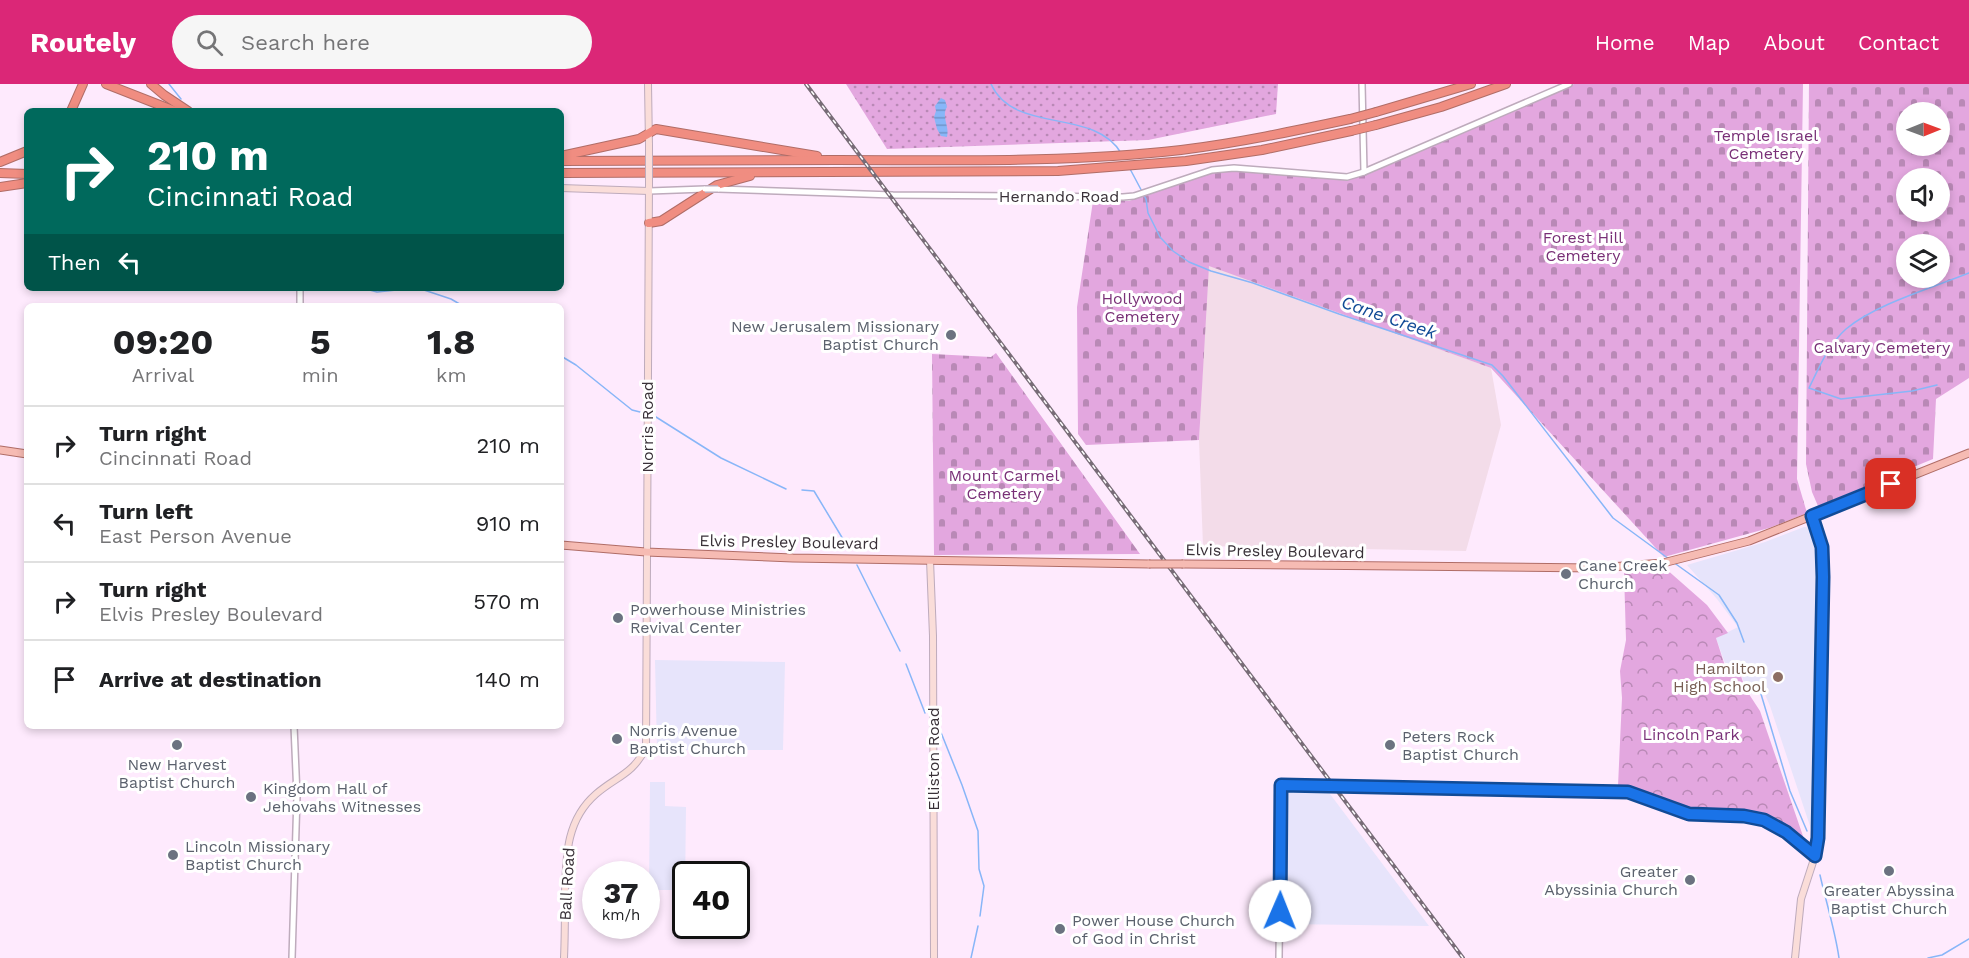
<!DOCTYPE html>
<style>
body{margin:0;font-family:"Work Sans",sans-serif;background:#f6f6f6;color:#202124;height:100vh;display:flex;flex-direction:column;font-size:22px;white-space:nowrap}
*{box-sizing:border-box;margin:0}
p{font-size:20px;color:#757577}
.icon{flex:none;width:33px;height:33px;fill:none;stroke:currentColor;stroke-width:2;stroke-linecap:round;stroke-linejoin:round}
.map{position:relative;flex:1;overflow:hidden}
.details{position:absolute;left:24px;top:219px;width:540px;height:426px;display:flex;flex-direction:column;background:#fff;border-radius:9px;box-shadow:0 3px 9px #0003}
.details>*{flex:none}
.hud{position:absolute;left:24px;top:24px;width:540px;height:183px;border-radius:9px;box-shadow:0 3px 9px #0003;background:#00695c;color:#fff;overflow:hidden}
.needle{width:39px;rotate:89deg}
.tools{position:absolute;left:1896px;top:18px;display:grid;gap:12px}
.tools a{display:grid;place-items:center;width:54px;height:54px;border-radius:50%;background:#fff;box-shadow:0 3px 9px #0003;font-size:30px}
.speed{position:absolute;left:582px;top:777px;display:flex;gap:12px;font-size:30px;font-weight:700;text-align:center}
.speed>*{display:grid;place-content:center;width:78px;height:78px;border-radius:50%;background:#fff;box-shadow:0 3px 9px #0003;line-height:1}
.speed small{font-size:15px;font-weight:400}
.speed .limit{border:3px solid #111;border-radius:9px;background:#fff;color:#111}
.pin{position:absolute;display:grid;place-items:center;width:51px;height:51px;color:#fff;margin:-26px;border-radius:12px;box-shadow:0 3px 9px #0006}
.me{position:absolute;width:66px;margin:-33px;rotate:1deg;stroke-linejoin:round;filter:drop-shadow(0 0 4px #0008)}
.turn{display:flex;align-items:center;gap:21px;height:126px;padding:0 24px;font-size:27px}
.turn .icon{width:78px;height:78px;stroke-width:2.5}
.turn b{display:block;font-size:42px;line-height:51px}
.then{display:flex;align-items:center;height:57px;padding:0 24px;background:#0003;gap:12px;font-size:22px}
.eta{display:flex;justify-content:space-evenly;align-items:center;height:102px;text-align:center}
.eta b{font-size:36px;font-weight:700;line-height:42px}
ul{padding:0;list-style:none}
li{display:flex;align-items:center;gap:18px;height:78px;padding:0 24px;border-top:2px solid #e0e0e0}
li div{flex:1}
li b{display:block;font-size:22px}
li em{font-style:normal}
header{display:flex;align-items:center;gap:36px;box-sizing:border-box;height:84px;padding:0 30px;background:#db2777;color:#fff}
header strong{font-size:28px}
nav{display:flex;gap:33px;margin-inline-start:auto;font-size:21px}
.search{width:420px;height:54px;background:#f6f6f6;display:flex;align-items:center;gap:15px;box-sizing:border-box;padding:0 21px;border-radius:33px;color:#757577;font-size:22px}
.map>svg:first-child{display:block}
.industrial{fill:#f3dce9}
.education{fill:#e7e4fb}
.grass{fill:url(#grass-dots)}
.forest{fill:url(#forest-crowns)}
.cemetery{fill:url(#cemetery-stones);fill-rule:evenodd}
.water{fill:url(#water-rules)}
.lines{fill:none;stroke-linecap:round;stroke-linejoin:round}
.stream{stroke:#88b6f8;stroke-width:1.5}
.tertiary-casing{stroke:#beabbc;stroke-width:8}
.secondary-casing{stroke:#beabbc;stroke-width:8}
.primary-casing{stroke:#b06d67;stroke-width:9}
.motorway-casing{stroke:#b06d67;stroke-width:10}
.tertiary{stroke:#fff;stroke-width:5}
.secondary{stroke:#faddd9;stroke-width:6}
.primary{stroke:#f6bbb3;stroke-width:7}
.motorway{stroke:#f08d81;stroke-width:8}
.rail-casing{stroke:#786c77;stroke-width:4}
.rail{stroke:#fff;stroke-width:1.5;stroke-dasharray:4.5;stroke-linecap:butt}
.tertiary-bridge-casing{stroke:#beabbc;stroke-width:8;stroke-linecap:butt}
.secondary-bridge-casing{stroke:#beabbc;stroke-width:8;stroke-linecap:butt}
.primary-bridge-casing{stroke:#b06d67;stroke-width:9;stroke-linecap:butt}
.motorway-bridge-casing{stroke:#b06d67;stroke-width:10;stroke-linecap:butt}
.tertiary-bridge{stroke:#fff;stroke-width:5}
.secondary-bridge{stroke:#faddd9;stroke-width:6}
.primary-bridge{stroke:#f6bbb3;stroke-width:7}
.motorway-bridge{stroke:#f08d81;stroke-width:8}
.route-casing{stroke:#114b97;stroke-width:15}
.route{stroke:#1a73e8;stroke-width:10}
.worship-dot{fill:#6b7280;stroke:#fff;stroke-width:2}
.education-dot{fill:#8d6e63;stroke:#fff;stroke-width:2}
.labels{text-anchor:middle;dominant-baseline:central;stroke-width:6;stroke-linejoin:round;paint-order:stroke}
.park-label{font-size:16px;fill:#793077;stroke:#fff}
.street-label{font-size:16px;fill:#393138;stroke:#fff}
.worship-label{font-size:16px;fill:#5b616d;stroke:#fff;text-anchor:start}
.education-label{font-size:16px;fill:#785e54;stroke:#fff;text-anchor:end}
.water-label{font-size:18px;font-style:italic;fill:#104a96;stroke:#fff}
</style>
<header>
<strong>Routely</strong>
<div class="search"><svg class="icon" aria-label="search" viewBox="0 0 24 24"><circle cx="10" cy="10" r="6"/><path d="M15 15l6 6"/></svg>Search here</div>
<nav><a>Home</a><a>Map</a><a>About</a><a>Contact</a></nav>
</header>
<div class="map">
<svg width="1969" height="874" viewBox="0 0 1969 874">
<defs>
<pattern id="grass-dots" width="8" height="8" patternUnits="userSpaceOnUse" patternTransform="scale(1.5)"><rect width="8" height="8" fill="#e3a7df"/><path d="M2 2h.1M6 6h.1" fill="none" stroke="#b989b6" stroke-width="1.8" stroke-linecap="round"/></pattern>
<pattern id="forest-crowns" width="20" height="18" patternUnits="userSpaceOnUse" patternTransform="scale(1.5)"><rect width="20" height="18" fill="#e3a7df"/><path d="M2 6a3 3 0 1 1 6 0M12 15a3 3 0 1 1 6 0" fill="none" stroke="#b989b6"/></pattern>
<pattern id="cemetery-stones" width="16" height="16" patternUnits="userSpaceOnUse" patternTransform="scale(1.5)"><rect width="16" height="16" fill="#e3a7df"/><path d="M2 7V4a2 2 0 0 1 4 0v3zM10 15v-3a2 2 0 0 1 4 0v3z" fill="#b989b6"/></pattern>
<pattern id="water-rules" width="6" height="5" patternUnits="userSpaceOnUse" patternTransform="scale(1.5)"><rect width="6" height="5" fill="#88b6f8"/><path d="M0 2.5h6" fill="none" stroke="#7095ca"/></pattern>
</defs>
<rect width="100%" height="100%" fill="#feeafd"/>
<path class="industrial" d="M1208 181 1491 284 1501 341 1466 467 1203 462 1199 356Z"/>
<g class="education">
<path d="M1804 443 1811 444 1818 473 1812 748 1770 622 1763 606 1749 610 1737 581 1726 582 1716 554 1738 543 1717 515 1687 481 1765 458Z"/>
<path d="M655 576 785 578 783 666H657Z"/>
<path d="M650 698H665V722L686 723 685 806H649Z"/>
<path d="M1285 705 1327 706 1429 842 1285 840Z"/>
</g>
<path class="grass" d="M846 0H1278L1276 30 1148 56 887 65Z"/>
<path class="forest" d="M1665 484 1707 521 1728 549 1716 554 1725 582 1737 580 1745 604 1760 627 1804 755 1782 738 1761 728 1687 723 1643 707 1618 702 1622 614 1620 587 1626 556 1624 488Z"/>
<g class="cemetery">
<path d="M1574 0H1803L1797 395 1807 429 1769 444 1664 473 1491 284 1209 182 1199 356 1086 361 1078 350 1077 223 1093 117H1129L1213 88 1242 86 1355 94Z"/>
<path d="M1809 0H1969V294L1936 315 1933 375 1818 422 1812 408 1806 380ZM1906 28H1940V62H1906ZM1906 94H1940V128H1906ZM1906 160H1940V194H1906Z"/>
<path d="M996 269 1140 470 934 471 932 270 991 273Z"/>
</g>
<path class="water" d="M941 14 945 16 947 23C941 32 950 43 947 53L941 52 937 45 934 33 936 27 935 22Z"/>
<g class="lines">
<g class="stream">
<path d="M169 0 181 15"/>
<path d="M991 0C1014 51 1094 23 1121 69"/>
<path d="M1129 83 1146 115 1148 129 1160 153 1173 167 1189 178 1211 187 1253 199 1339 230 1492 281 1503 292 1613 434 1669 475"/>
<path d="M362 204 377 208 416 204"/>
<path d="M418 204 451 215 463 222"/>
<path d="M561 272 576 281 632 326 640 328"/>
<path d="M1937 301 1912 307 1841 315 1809 304C1819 284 1828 261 1846 245 1876 220 1932 204 1969 189"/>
<path d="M656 333 721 374 786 405"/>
<path d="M802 406 814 407 849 465"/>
<path d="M1673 478 1719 511 1737 539 1744 558"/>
<path d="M857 481 900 567"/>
<path d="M906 580 925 629"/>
<path d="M1758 600 1790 707 1807 747"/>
<path d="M940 646 962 701 978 747 979 785 984 802 980 832"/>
<path d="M1820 791C1826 818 1835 846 1839 874"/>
<path d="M971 874 978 842"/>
<path d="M1928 874 1942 871 1969 855"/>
</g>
<g class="tertiary-casing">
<g id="tertiary">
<path d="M1362 0 1364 88"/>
<path d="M718 105 893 111 1123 113 1134 112 1212 86 1234 84 1347 93 1364 88 1569 0"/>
<path d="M649 107 705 105"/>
<path d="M300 222V204"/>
<path d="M1354 703 1628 708 1689 730 1744 732 1764 736 1786 748 1815 772"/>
<path d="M292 874 297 712 294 642"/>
<path d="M1279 874 1281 701 1316 703"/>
</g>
</g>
<g class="secondary-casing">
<g id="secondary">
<path d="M648 0 649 61"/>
<path d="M561 104 649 107"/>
<path d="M930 476 933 552 934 874"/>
<path d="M564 874C565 852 565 831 565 809 566 772 566 736 596 710 617 692 632 691 646 664L649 99"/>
<path d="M1795 874 1801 815 1815 772 1818 754 1823 493V463L1812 432"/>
</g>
</g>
<g class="primary-casing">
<g id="primary">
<path d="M0 366 27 370"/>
<path d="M561 461 646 468 793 474 1149 480"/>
<path d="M1183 480 1597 484 1663 479 1749 457 1969 369"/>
</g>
</g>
<g class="motorway-casing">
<g id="motorway">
<path d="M106 0 175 27"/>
<path d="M151 0 164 11 188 27"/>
<path d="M71 27 83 0"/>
<path d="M1376 28 1471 0"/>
<path d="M1376 41 1441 23 1506 0"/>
<path d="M561 72 639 55 656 45 817 72"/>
<path d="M561 77C653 77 745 76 837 76 952 76 1067 79 1181 66 1238 59 1294 47 1350 35"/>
<path d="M0 78 27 67"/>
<path d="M0 89 27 90"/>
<path d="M561 89 1058 87 1186 77 1262 66 1351 47"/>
<path d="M0 103 27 99"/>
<path d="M649 139 661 137 717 101 750 92"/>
</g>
</g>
<use href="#tertiary" class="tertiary"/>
<use href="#secondary" class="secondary"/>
<use href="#primary" class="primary"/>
<use href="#motorway" class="motorway"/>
<g class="rail-casing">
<path id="rail" d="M806 0 1463 874"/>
</g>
<use href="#rail" class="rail"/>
<g class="tertiary-bridge-casing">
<g id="tertiary-bridge">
<path d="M705 105H718"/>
<path d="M1316 703H1354"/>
</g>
</g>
<g class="secondary-bridge-casing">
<path id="secondary-bridge" d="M649 61V99"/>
</g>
<g class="primary-bridge-casing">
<path id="primary-bridge" d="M1149 480H1183"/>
</g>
<g class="motorway-bridge-casing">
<g id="motorway-bridge">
<path d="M1350 35 1376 28"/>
<path d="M1351 47 1376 41"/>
</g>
</g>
<use href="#tertiary-bridge" class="tertiary-bridge"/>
<use href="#secondary-bridge" class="secondary-bridge"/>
<use href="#primary-bridge" class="primary-bridge"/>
<use href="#motorway-bridge" class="motorway-bridge"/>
</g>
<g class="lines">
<g class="route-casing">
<path id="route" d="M1280 827 1281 701 1628 708 1689 730 1744 732 1764 736 1786 748 1815 772 1818 754 1823 493 1822 463 1812 432 1891 400"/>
</g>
<use href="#route" class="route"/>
</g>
<g class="worship-dot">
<circle cx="951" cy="251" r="6"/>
<circle cx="1566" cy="490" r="6"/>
<circle cx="618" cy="534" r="6"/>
<circle cx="617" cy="655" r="6"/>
<circle cx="177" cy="661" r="6"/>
<circle cx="1390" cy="661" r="6"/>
<circle cx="251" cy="713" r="6"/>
<circle cx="173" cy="771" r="6"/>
<circle cx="1889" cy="787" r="6"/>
<circle cx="1690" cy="796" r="6"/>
<circle cx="1060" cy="845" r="6"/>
</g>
<circle class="education-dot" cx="1778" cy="593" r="6"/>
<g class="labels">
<g class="park-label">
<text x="1766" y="51">Temple Israel<tspan x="1766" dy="18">Cemetery</tspan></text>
<text x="1583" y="153">Forest Hill<tspan x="1583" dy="18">Cemetery</tspan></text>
<text x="1142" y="214">Hollywood<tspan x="1142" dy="18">Cemetery</tspan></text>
<text x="1882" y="263">Calvary Cemetery</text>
<text x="1004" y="391">Mount Carmel<tspan x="1004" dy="18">Cemetery</tspan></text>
<text x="1691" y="650">Lincoln Park</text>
</g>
<g class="street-label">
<text x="1059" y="112">Hernando Road</text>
<text transform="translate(647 343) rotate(-90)">Norris Road</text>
<text transform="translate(789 458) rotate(1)">Elvis Presley Boulevard</text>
<text transform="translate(1275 467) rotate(1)">Elvis Presley Boulevard</text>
<text transform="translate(933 675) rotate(-90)">Elliston Road</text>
<text transform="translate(567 800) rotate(-87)">Ball Road</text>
</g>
<g class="worship-label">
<text x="939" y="242" text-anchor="end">New Jerusalem Missionary<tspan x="939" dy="18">Baptist Church</tspan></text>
<text x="1578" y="481">Cane Creek<tspan x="1578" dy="18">Church</tspan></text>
<text x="630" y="525">Powerhouse Ministries<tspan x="630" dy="18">Revival Center</tspan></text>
<text x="629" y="646">Norris Avenue<tspan x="629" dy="18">Baptist Church</tspan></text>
<text x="1402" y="652">Peters Rock<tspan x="1402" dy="18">Baptist Church</tspan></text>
<text x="177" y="680" text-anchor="middle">New Harvest<tspan x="177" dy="18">Baptist Church</tspan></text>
<text x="263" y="704">Kingdom Hall of<tspan x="263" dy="18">Jehovahs Witnesses</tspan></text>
<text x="185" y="762">Lincoln Missionary<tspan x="185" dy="18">Baptist Church</tspan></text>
<text x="1678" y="787" text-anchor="end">Greater<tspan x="1678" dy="18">Abyssinia Church</tspan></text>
<text x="1889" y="806" text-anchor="middle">Greater Abyssina<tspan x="1889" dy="18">Baptist Church</tspan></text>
<text x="1072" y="836">Power House Church<tspan x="1072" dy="18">of God in Christ</tspan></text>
</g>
<g class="education-label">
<text x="1766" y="584">Hamilton<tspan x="1766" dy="18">High School</tspan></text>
</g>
<g class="water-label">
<text transform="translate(1389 233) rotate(19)">Cane Creek</text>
</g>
</g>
</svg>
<div class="tools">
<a><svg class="needle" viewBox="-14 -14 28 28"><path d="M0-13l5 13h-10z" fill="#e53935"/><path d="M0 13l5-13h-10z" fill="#757577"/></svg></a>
<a><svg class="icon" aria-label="sound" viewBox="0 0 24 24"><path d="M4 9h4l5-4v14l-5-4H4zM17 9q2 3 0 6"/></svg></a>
<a><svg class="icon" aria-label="layers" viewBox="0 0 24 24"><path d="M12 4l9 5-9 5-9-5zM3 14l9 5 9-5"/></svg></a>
</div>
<div class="speed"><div>37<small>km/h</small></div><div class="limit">40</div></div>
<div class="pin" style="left:1891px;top:400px;background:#d93025"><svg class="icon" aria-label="arrive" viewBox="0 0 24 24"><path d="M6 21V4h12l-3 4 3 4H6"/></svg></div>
<svg class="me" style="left:1280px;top:827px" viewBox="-20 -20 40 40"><circle r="19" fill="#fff"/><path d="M0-13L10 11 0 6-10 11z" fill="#1a73e8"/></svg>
<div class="hud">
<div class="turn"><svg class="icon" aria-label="right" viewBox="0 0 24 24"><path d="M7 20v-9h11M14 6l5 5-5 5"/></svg><div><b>210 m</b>Cincinnati Road</div></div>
<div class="then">Then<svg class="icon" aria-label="left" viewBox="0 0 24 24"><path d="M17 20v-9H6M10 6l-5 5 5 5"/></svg></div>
</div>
<section class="details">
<div class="eta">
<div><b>09:20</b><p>Arrival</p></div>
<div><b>5</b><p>min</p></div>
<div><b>1.8</b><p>km</p></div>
</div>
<ul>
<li><svg class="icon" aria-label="right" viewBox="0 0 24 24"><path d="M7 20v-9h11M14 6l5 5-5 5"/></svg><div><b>Turn right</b><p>Cincinnati Road</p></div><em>210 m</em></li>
<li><svg class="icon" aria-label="left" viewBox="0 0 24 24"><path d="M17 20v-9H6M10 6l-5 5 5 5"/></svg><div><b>Turn left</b><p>East Person Avenue</p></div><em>910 m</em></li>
<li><svg class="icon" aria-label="right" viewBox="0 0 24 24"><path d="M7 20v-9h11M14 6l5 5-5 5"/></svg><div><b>Turn right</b><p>Elvis Presley Boulevard</p></div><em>570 m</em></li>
<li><svg class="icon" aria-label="arrive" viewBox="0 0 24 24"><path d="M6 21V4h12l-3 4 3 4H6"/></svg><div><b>Arrive at destination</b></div><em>140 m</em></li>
</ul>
</section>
</div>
